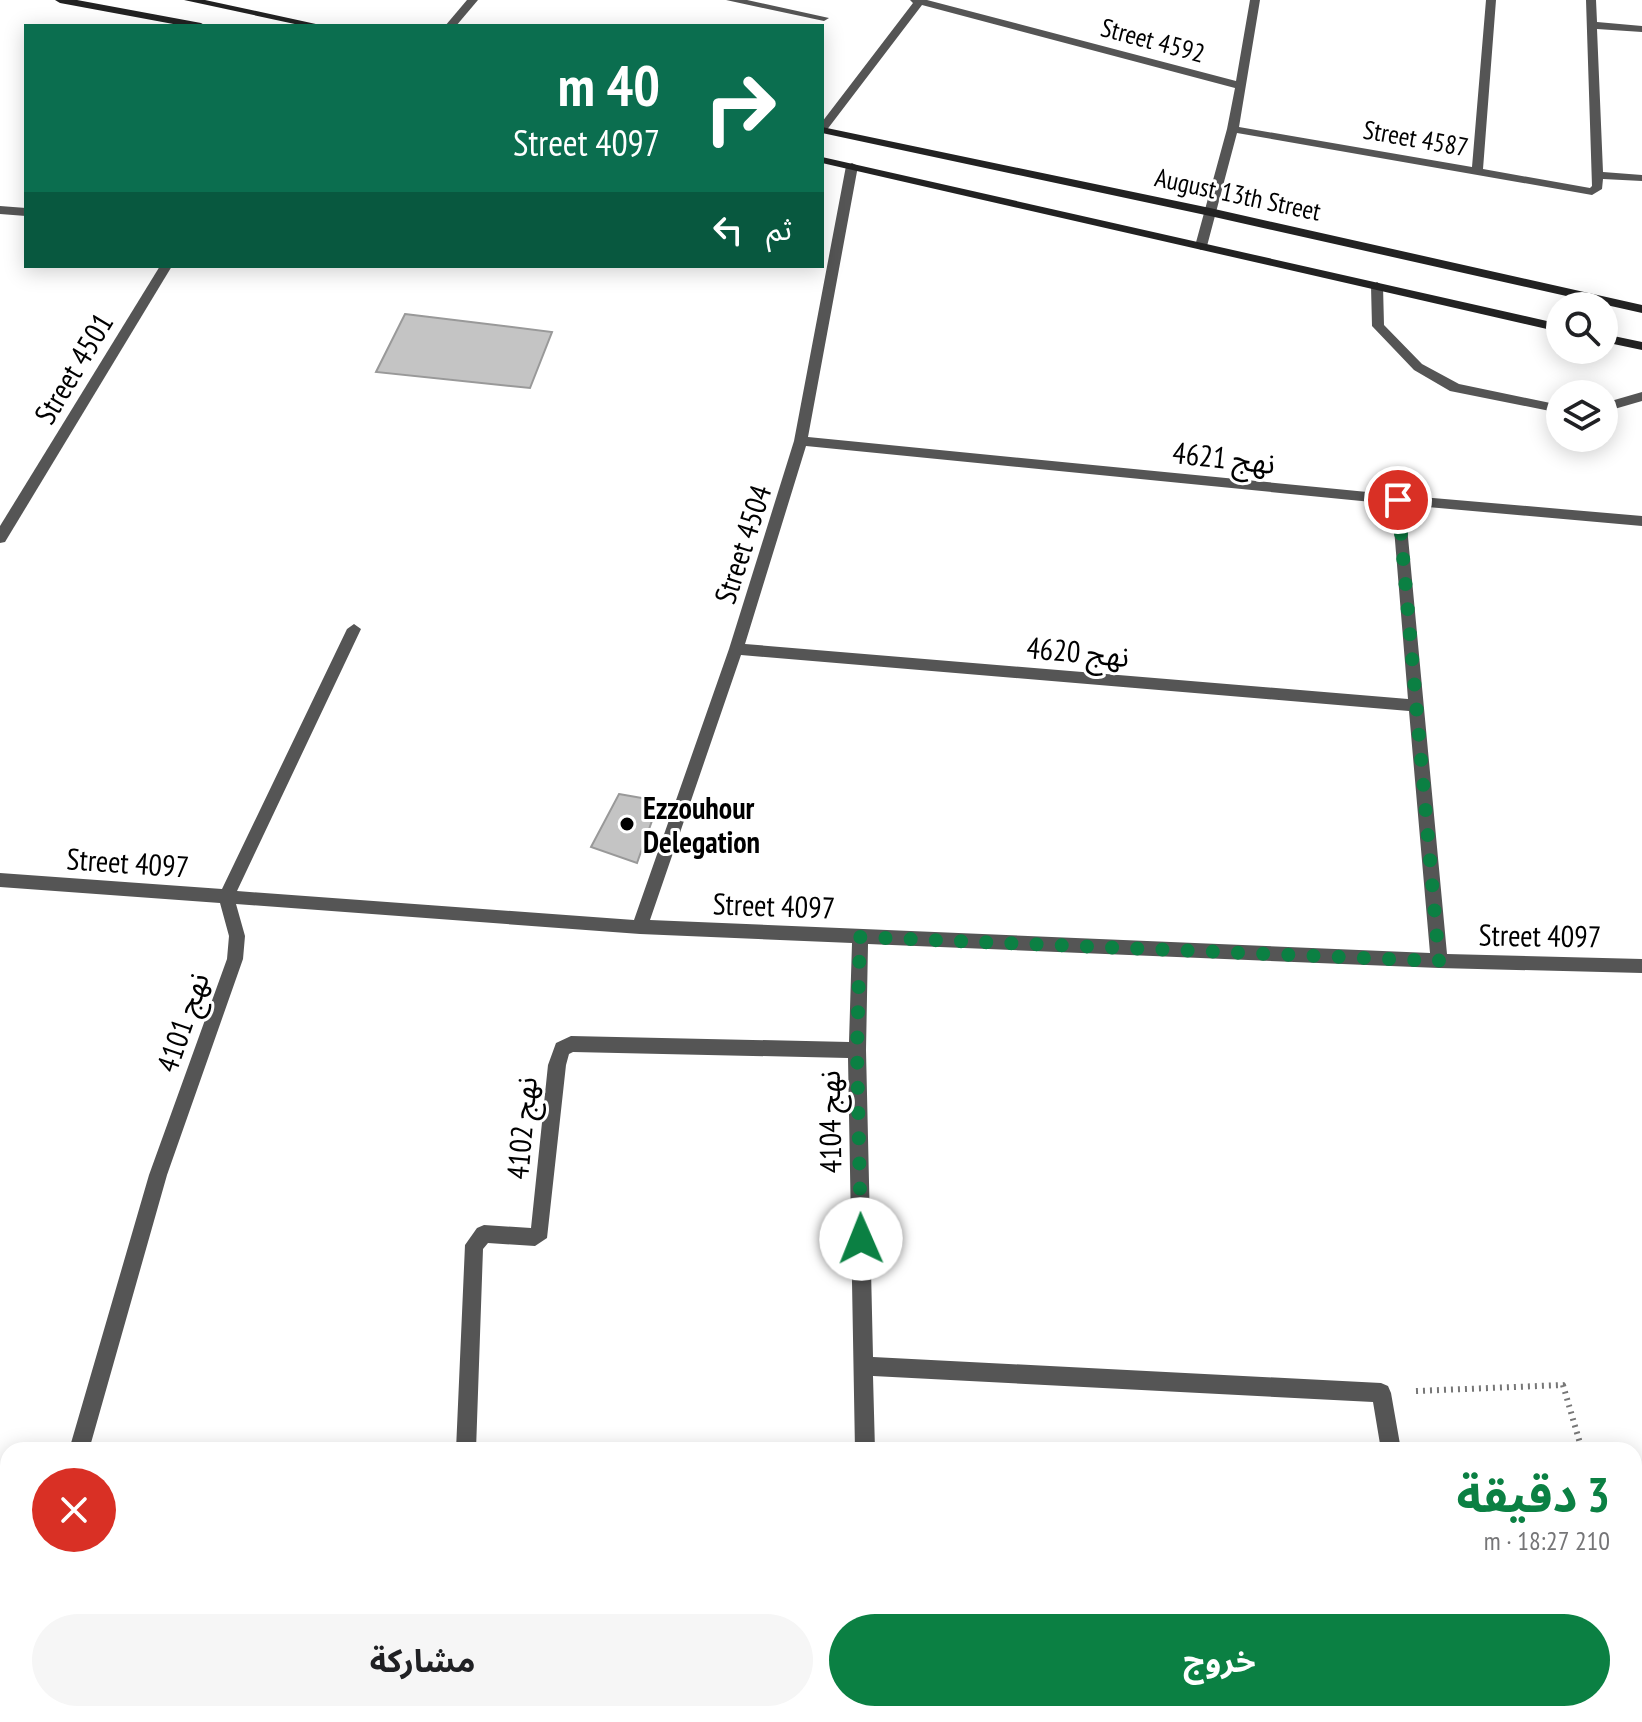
<!DOCTYPE html>
<html lang="ar">
<meta charset="utf-8">
<style>
body{margin:0;font-family:"PT Sans Narrow","Noto Sans Arabic",sans-serif;background:#f6f6f6;color:#202124;direction:rtl;height:100vh;display:flex;flex-direction:column;font-size:30px;white-space:nowrap}
*{box-sizing:border-box;margin:0}
p{font-size:26px;color:#757577}
.icon{flex:none;width:44px;height:44px;fill:none;stroke:currentColor;stroke-width:2;stroke-linecap:round;stroke-linejoin:round}
.map{position:relative;flex:1;overflow:hidden;direction:ltr}
.details{position:absolute;left:0px;top:1442px;width:1642px;height:280px;display:flex;flex-direction:column;background:#fff;border-radius:24px 24px 0 0;box-shadow:0 4px 20px #0003;direction:rtl}
.details>*{flex:none}
.top-card{position:absolute;left:24px;top:24px;width:800px;height:244px;border-radius:0px;box-shadow:0 4px 20px #0003;direction:rtl;background:#0b6e4f;color:#fff;overflow:hidden}
.tools{position:absolute;left:1546px;top:292px;display:grid;gap:16px}
.tools a{display:grid;place-items:center;width:72px;height:72px;border-radius:50%;background:#fff;box-shadow:0 4px 20px #0003;font-size:40px}
.pin{position:absolute;display:grid;place-items:center;width:68px;height:68px;color:#fff;margin:-34px;border:4px solid #fff;border-radius:50%;box-shadow:0 2px 8px #0007}
.me{position:absolute;width:88px;margin:-44px;rotate:359deg;stroke-linejoin:round;filter:drop-shadow(0 0 6px #0008)}
.turn{display:flex;align-items:center;gap:28px;height:168px;padding:0 32px;font-size:36px}
.turn .icon{width:104px;height:104px;stroke-width:2.5}
.turn b{display:block;font-size:56px;line-height:68px}
.then{display:flex;align-items:center;height:76px;padding:0 32px;background:#0003;gap:16px;font-size:30px}
.round{display:grid;place-items:center;flex:none;width:84px;height:84px;border-radius:42px;background:#f6f6f6}
.overview{display:flex;align-items:center;justify-content:space-between;height:136px;padding:0 32px}
h1{font-size:48px;font-weight:700;line-height:60px;color:#0b8043}
.action{display:flex;gap:16px;margin-top:auto;padding:16px 32px}
.action a{flex:1;height:92px;border-radius:48px;background:#0b8043;color:#fff;font-size:32px;font-weight:700;line-height:92px;text-align:center}
.action a+a{background:#f6f6f6;color:#202124}
.map>svg:first-child{display:block}
.building{fill:#c4c4c4;stroke:#999;stroke-width:2}
.lines{fill:none;stroke-linecap:round;stroke-linejoin:round}
.path{stroke:#777;stroke-width:6;stroke-dasharray:2 5;stroke-linecap:butt}
.service{fill:#555;fill-rule:evenodd}
.minor{fill:#555;fill-rule:evenodd}
.secondary{fill:#222;fill-rule:evenodd}
.route{stroke:#0b8043;stroke-width:14;stroke-dasharray:0 25.2}
.poi-dot{fill:#000;stroke:#fff;stroke-width:3}
.labels{text-anchor:middle;dominant-baseline:central;stroke-width:6;stroke-linejoin:round;paint-order:stroke}
.far-street-label{font-size:26px;fill:#000;stroke:#fff}
.street-label{font-size:30px;fill:#000;stroke:#fff}
.poi-label{font-size:30px;font-weight:bold;fill:#000;stroke:#fff;text-anchor:start}
</style>
<div class="map">
<svg width="1642" height="1722" viewBox="0 0 1642 1722">
<rect width="100%" height="100%" fill="#fff"/>
<g class="building">
<path d="M405 314 552 332 530 388 376 372Z"/>
<path d="M619 794 659 801 637 863 591 847Z"/>
</g>
<g class="lines">
<g class="path">
<path d="M1416 1391 1563 1385 1582 1450"/>
<path d="M1634 1623 1642 1649"/>
</g>
<g class="service">
<path d="M1377 282 1383 286 1384 325 1422 364 1459 384 1560 405V413L1450 391 1414 370 1372 326 1371 286Z"/>
<path d="M1642 392V401L1604 412V403Z"/>
</g>
<g class="minor">
<path d="M467 0H478L456 26H445Z"/>
<path d="M726 0H747L829 18 824 21Z"/>
<path d="M910 0H927L1236 81 1250 0H1260L1239 127 1472 167 1486 0H1496L1483 169 1590 188 1592 186 1586 0H1596L1597 22 1642 26V32L1597 29 1603 172 1642 175V181L1603 179 1602 189 1592 195 1237 133 1207 246 1201 250 1195 246 1227 129 1235 88 922 5 826 131 822 132V122L913 3Z"/>
<path d="M852 163 858 166 808 437 1398 495 1642 516V526L1405 505 1447 954 1642 959V973L1439 968 868 944 866 1050 873 1357 1381 1383 1388 1386 1391 1393 1401 1450H1381L1373 1402 873 1376 875 1450H855L848 1058 573 1052 569 1054 566 1065 547 1238 535 1246 488 1243 483 1249 476 1450H456L465 1245 477 1228 484 1225 531 1228 548 1065 556 1043 571 1036 849 1042 852 943 640 934 236 904 245 936 243 959 167 1175 89 1450H69L149 1175 227 959 229 936 220 903 0 887V873L222 889 347 629 354 624 361 629 237 891 634 920 729 649 794 441 846 166ZM806 446 1392 504 1408 699 745 644ZM741 655 1409 711 1430 953 650 920Z"/>
<path d="M0 206 26 208V216L0 214Z"/>
<path d="M160 266H172L5 542 0 543V526Z"/>
<path d="M8 1682V1714H13L10 1722H0V1686Z"/>
<rect x="442" y="1714" width="22" height="8"/>
<rect x="857" y="1714" width="22" height="8"/>
<path d="M1428 1714H1450L1452 1722H1430Z"/>
</g>
<g class="secondary">
<path d="M55 0H77L201 23 206 26H184L60 3Z"/>
<path d="M184 0H205L325 26H304Z"/>
<path d="M822 127 1210 208 1642 305V313L1210 216 822 133Z"/>
<path d="M822 157 1560 324V332L822 163Z"/>
<path d="M1604 334 1642 342V350L1604 342Z"/>
</g>
</g>
<g class="lines">
<path class="route" d="M861 1239 857 1050 860 937 1439 961 1398 500"/>
</g>
<circle class="poi-dot" cx="627" cy="824" r="8"/>
<g class="labels">
<g class="far-street-label">
<text transform="translate(1153 40) rotate(15)">Street 4592</text>
<text transform="translate(1416 138) rotate(10)">Street 4587</text>
<text transform="translate(1238 194) rotate(12)">August 13th Street</text>
</g>
<g class="street-label">
<text transform="translate(73 368) rotate(-59)">Street 4501</text>
<text transform="translate(1224 457) rotate(6)">نهج 4621</text>
<text transform="translate(742 544) rotate(-72)">Street 4504</text>
<text transform="translate(1078 651) rotate(5)">نهج 4620</text>
<text transform="translate(128 862) rotate(4)">Street 4097</text>
<text transform="translate(774 905) rotate(2)">Street 4097</text>
<text transform="translate(1540 935) rotate(1)">Street 4097</text>
<text transform="translate(182 1022) rotate(-71)">نهج 4101</text>
<text transform="translate(829 1122) rotate(-91)">نهج 4104</text>
<text transform="translate(521 1128) rotate(-85)">نهج 4102</text>
</g>
<g class="poi-label">
<text x="643" y="807">Ezzouhour<tspan x="643" dy="34">Delegation</tspan></text>
</g>
</g>
</svg>
<div class="tools">
<a><svg class="icon" aria-label="search" viewBox="0 0 24 24"><circle cx="10" cy="10" r="6"/><path d="M15 15l6 6"/></svg></a>
<a><svg class="icon" aria-label="layers" viewBox="0 0 24 24"><path d="M12 4l9 5-9 5-9-5zM3 14l9 5 9-5"/></svg></a>
</div>
<div class="pin" style="left:1398px;top:500px;background:#d93025"><svg class="icon" aria-label="arrive" viewBox="0 0 24 24"><path d="M6 21V4h12l-3 4 3 4H6"/></svg></div>
<svg class="me" style="left:861px;top:1239px" viewBox="-20 -20 40 40"><circle r="19" fill="#fff"/><path d="M0-13L10 11 0 6-10 11z" fill="#0b8043"/></svg>
<div class="top-card">
<div class="turn"><svg class="icon" aria-label="right" viewBox="0 0 24 24"><path d="M7 20v-9h11M14 6l5 5-5 5"/></svg><div><b>40 m</b>Street 4097</div></div>
<div class="then">ثم<svg class="icon" aria-label="left" viewBox="0 0 24 24"><path d="M17 20v-9H6M10 6l-5 5 5 5"/></svg></div>
</div>
<section class="details">
<div class="overview"><div><h1>3 دقيقة</h1><p>210 m · 18:27</p></div><a class="round" style="background:#d93025;color:#fff"><svg class="icon" aria-label="close" viewBox="0 0 24 24"><path d="M6 6l12 12M18 6L6 18"/></svg></a></div>
<div class="action"><a>خروج</a><a>مشاركة</a></div>
</section>
</div>
